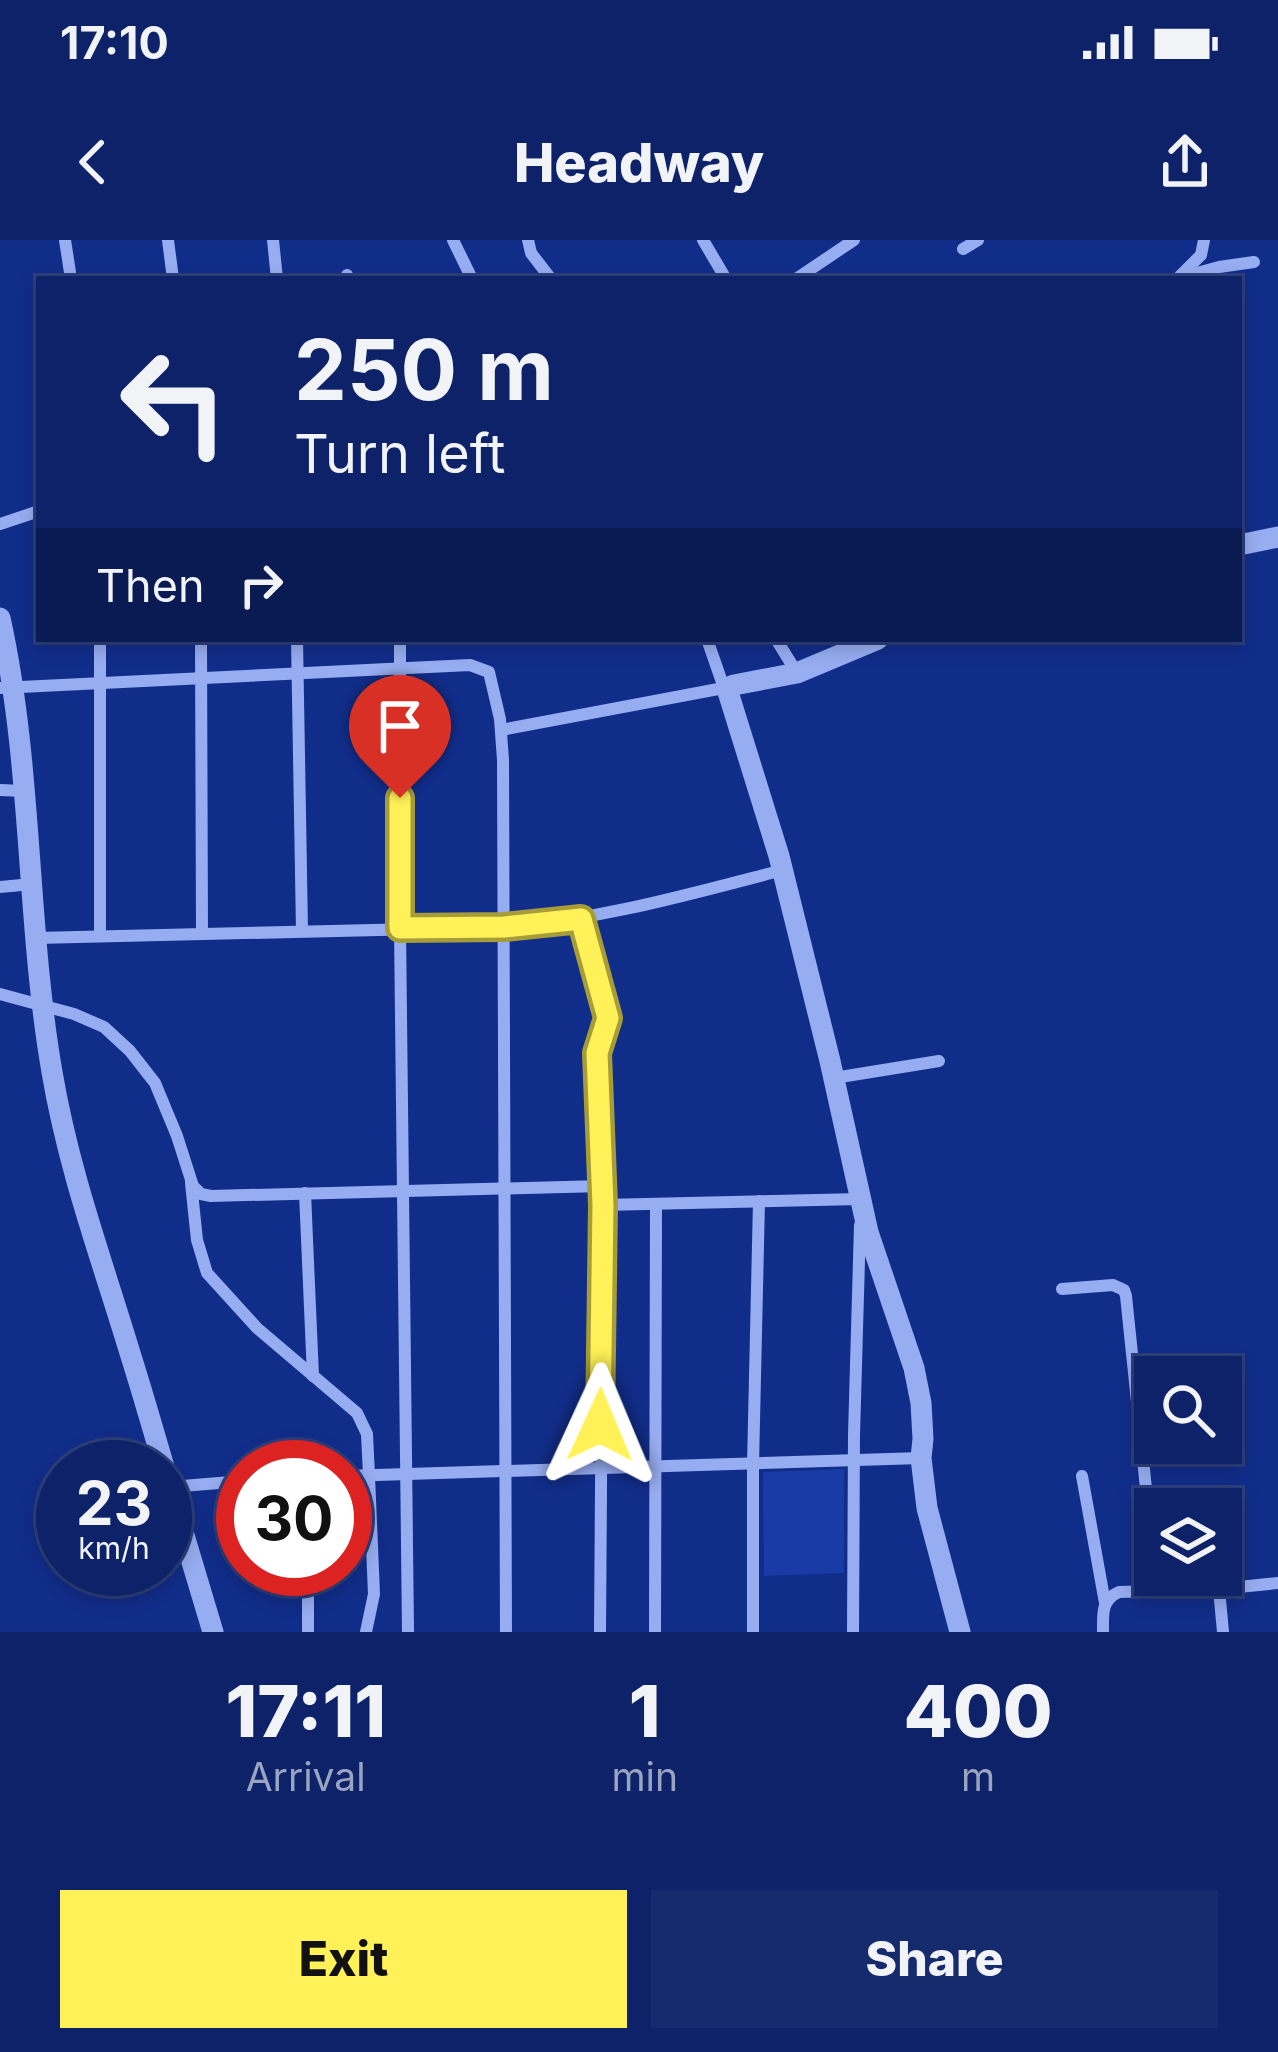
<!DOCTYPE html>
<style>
body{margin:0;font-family:Inter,sans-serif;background:#162a6e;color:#f1f3f6;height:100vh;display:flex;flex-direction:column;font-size:45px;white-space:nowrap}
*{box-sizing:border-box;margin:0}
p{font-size:39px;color:#9aa4c0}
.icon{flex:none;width:66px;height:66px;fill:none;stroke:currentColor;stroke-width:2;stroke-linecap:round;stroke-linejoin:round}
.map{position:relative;height:1392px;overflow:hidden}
.panel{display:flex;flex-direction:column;background:#0d2268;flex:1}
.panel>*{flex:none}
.guide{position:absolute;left:36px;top:36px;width:1206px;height:366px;border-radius:0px;box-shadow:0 6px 18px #0003,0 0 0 3px #2d3f7c;background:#0d2268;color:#f1f3f6;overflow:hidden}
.tools{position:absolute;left:1134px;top:1116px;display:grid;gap:24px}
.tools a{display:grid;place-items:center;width:108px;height:108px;border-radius:0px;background:#0d2268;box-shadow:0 6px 18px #0003,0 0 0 3px #2d3f7c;font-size:60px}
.speed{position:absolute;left:36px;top:1200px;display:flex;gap:24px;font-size:60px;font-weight:700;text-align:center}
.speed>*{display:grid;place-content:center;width:156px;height:156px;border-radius:50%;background:#0d2268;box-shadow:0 6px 18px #0003,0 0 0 3px #2d3f7c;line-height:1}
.speed small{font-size:30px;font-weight:400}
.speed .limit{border:18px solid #d22;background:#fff;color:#111}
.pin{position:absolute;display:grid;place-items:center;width:102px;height:102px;color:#fff;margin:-123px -51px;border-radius:50% 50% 50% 0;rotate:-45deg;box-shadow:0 0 12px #0007}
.pin .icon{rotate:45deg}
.me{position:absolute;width:132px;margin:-66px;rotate:1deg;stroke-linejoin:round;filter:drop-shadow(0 0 9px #0008)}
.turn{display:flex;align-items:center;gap:42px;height:252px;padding:0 60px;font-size:54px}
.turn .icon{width:156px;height:156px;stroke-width:2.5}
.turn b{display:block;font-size:84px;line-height:102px}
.then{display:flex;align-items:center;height:114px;padding:0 60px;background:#0003;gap:24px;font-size:45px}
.eta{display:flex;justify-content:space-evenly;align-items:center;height:204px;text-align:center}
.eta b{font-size:72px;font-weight:800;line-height:84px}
.action{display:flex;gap:24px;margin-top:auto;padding:24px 60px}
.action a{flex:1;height:138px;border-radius:0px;background:#fff157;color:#111;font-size:48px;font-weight:800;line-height:138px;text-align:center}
.action a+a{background:#162a6e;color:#f1f3f6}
.status{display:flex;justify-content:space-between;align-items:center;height:84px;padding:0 60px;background:#0d2268;direction:ltr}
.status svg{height:33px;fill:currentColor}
header{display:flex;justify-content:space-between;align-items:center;height:156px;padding:0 60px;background:#0d2268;font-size:54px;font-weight:800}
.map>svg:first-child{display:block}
.green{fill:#183ba5}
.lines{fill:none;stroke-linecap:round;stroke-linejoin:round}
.minor{stroke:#97adf1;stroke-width:12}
.tertiary{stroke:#97adf1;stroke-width:21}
.route-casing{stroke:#a69d39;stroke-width:30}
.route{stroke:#fff157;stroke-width:21}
</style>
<div class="status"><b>17:10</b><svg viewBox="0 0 49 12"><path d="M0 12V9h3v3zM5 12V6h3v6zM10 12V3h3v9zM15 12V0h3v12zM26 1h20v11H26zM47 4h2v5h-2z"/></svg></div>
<header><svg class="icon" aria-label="back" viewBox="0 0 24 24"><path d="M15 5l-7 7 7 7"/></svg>Headway<svg class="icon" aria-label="share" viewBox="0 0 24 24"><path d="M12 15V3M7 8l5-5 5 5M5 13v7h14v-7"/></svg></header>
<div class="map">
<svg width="1278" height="1392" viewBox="0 0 1278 1392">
<rect width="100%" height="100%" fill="#112d8a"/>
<path class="green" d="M844 1229V1333L764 1336 763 1232Z"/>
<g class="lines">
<g class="minor">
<path d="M65 0 71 39"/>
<path d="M168 0 173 39"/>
<path d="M273 0 277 39"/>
<path d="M453 0 472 39"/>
<path d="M528 0 531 13 551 39"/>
<path d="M703 0 726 39"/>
<path d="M963 9 978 0"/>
<path d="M347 35 348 39"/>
<path d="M1180 36 1201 15 1204 0"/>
<path d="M796 39 854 0"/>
<path d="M1175 39 1219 27 1254 22"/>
<path d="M0 284 39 271"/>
<path d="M201 399 202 693"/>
<path d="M297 399 302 691"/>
<path d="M400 399V688L408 1392"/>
<path d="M707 399 724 448"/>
<path d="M776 399 797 433"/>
<path d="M0 448 470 425 489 432 500 479 503 520 506 1392"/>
<path d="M501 490 729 447"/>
<path d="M0 550 24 551"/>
<path d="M0 647 32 644"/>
<path d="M581 679 608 772 607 785 597 813 602 946"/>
<path d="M100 696V399"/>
<path d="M36 698 504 687C600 680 690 654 783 630"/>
<path d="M0 754 74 774 104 787 130 811 155 843 177 896 193 946 201 954 211 956 602 946 603 965 860 959"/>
<path d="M834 838 939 821"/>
<path d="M191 943 197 1000 207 1033 257 1088 357 1173 367 1194 369 1236 374 1354 366 1392"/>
<path d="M305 953 313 1136"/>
<path d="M1062 1049 1113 1045 1124 1050 1126 1056 1155 1335"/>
<path d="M345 1236 921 1218"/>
<path d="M1082 1236 1105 1363"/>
<path d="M170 1247 243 1241"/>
<path d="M1219 1349 1223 1392"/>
<path d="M308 1392V1329"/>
<path d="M600 1392 603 965"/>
<path d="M655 1392 656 964"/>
<path d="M753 1392V1225L759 961"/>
<path d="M853 1392 854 1195 860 985"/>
<path d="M1103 1392C1103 1374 1101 1360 1119 1352L1219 1349 1278 1343"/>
</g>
<g class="tertiary">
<path d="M1239 305 1278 297"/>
<path d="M0 378C33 527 26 682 52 832 69 932 101 1017 130 1113 142 1151 153 1189 164 1227"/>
<path d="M878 399 797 433 734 445 729 447 728 452 779 616 830 821 868 992 914 1128 921 1163 923 1199 921 1218 927 1268 960 1392"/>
<path d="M165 1232 213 1392"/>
</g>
</g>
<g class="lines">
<g class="route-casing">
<path id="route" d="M400 558V688L504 687 581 679 608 778 597 813 603 965 600 1185"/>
</g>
<use href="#route" class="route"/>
</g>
</svg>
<div class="tools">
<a><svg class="icon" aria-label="search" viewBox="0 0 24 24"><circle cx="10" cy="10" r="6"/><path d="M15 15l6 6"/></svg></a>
<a><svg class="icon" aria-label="layers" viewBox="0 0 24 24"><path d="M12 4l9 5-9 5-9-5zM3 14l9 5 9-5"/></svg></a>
</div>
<div class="speed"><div>23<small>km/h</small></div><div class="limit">30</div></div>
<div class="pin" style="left:400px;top:558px;background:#d93025"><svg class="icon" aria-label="arrive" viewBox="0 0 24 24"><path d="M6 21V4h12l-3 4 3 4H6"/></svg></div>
<svg class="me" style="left:600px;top:1185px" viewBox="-20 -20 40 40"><path d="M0-17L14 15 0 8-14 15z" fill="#fff157" stroke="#fff" stroke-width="4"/></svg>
<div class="guide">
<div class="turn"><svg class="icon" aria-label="left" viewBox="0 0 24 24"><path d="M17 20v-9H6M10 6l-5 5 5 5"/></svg><div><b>250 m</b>Turn left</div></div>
<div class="then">Then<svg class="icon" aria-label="right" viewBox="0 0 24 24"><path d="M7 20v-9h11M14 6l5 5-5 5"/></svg></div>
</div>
</div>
<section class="panel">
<div class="eta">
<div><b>17:11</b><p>Arrival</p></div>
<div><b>1</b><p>min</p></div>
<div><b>400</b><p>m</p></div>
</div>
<div class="action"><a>Exit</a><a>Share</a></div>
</section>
